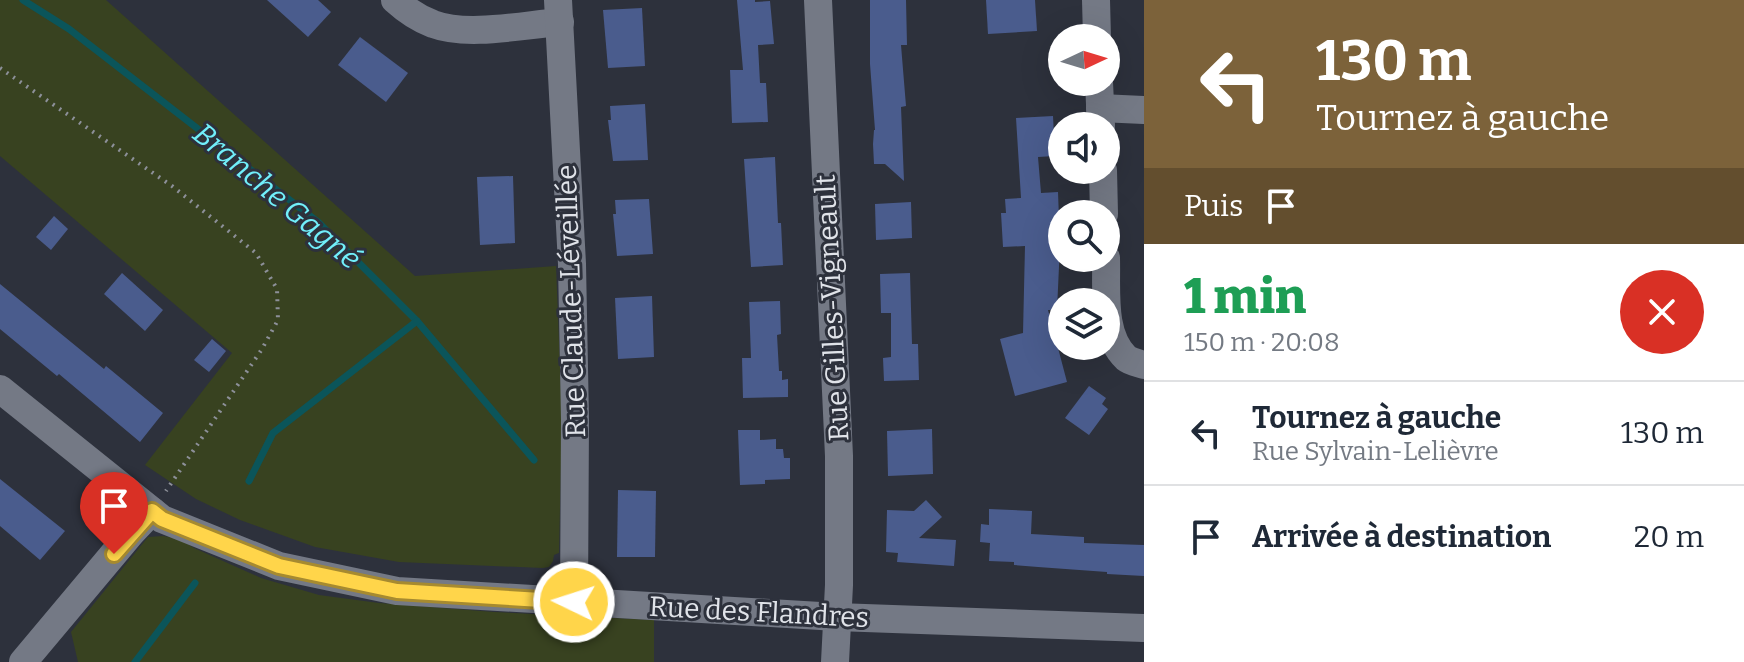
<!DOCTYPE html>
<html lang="fr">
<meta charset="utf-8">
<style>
body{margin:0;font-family:Bitter,serif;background:#f2f2f3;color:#1f2937;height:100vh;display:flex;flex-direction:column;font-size:30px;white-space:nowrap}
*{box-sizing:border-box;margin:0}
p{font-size:26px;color:#747a83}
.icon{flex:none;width:44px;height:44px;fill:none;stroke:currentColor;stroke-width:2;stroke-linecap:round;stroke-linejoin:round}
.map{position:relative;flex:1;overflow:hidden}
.panel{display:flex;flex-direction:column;background:#fff;width:600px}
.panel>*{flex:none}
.banner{background:#7c623a;color:#fff;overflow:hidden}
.needle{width:52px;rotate:86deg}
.controls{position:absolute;left:1048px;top:24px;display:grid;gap:16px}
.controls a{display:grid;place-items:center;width:72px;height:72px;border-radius:50%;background:#fff;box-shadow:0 8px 32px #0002;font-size:40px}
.pin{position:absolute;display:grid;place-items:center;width:68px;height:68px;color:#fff;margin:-82px -34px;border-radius:50% 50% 50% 0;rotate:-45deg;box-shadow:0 0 8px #0007}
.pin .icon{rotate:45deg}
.me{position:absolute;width:88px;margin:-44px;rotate:274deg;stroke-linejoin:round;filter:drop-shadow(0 0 6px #0008)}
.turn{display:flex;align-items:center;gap:28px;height:168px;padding:0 40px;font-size:36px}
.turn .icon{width:104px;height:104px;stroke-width:2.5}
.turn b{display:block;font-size:56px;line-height:68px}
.then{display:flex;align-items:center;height:76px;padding:0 40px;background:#0003;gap:16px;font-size:30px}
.round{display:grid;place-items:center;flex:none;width:84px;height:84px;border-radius:42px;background:#f2f2f3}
.head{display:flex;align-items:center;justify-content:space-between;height:136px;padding:0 40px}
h1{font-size:48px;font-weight:800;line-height:60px;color:#1e9e55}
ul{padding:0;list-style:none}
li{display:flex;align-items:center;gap:24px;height:104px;padding:0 40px;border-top:2px solid #e0e1e3}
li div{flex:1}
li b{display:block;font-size:30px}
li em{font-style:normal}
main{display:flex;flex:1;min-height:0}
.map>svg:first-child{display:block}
.green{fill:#384220}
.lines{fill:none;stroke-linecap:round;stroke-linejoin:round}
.stream{stroke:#0b555a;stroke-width:7}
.building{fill:#4a5c8d}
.path{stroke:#8d9099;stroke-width:4;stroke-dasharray:2 6;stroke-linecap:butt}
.minor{stroke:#747985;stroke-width:28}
.route-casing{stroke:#a68a30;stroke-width:20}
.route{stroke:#ffd54a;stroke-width:14}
.labels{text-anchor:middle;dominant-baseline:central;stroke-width:6;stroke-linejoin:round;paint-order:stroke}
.street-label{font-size:28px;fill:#e0e3e9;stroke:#2d313c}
.water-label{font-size:30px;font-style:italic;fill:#71effa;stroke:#2d313c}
</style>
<main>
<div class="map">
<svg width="1144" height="662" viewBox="0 0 1144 662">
<rect width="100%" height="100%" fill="#2d313c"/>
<g class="green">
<path d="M0 0H106L415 276 556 266 562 417 559 553 554 555 553 561 549 567 543 568 399 562 315 547 240 520 196 499 145 465 232 353 0 156Z"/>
<path d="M163 536 180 539 194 548 261 578 319 595 379 603 494 612 654 620V662H78L71 632 148 537Z"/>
</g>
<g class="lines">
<g class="stream">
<path d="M23 0 69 29 318 222 417 321 534 460"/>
<path d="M249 481 273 433 417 321"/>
<path d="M135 662 195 583"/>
</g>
</g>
<g class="building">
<path d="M267 0H318L331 12 308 37Z"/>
<path d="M737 0H755V2L770 1 774 44 758 45 760 83H766L768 122 732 123 730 70H743Z"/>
<path d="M870 0H906L907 45H901L906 106 901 107 904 181 885 164H874L873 144 874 130H875L870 64Z"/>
<path d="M986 0H1035L1037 31 988 34Z"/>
<path d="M642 8 645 66 608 68 603 10Z"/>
<path d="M360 37 408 73 386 102 338 65Z"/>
<path d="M645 104 648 160 613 161 608 120H611L610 106Z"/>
<path d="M1053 116 1055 156 1038 157 1041 193 1058 192 1060 245 1057 310H1048L1067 382 1015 396 1000 339 1023 333 1025 246 1003 247 1001 213H1006L1005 199 1021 198 1016 118Z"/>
<path d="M775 157 778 223H781L783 265 751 267 744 159Z"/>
<path d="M513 176 515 243 480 245 477 177Z"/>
<path d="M649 199 653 254 617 256 613 214H616L615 200Z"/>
<path d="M911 202 912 238 876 240 875 204Z"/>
<path d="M54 216 68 229 51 250 36 237Z"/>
<path d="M122 273 163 310 145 331 104 294Z"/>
<path d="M910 273 912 344H918L919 380 884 381 883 358 891 357V313H881L880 274Z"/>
<path d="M0 284 104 369 106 366 163 413 140 442 59 374 57 376 0 329Z"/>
<path d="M652 296 654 357 618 359 615 298Z"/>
<path d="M780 301 781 334 777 335 779 371H782V380L788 379V397L743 398 742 358H751L749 302Z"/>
<path d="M212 339 226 351 209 372 194 360Z"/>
<path d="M1089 386 1106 398 1102 404 1108 409 1089 435 1065 418Z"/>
<path d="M932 429 933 474 888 476 887 431Z"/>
<path d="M738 430H760V440L776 439V449H783L784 458H790V479L765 480V484L740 485Z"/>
<path d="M0 479 65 531 40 560 0 526Z"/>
<path d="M618 490 656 491 655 557H617Z"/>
<path d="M926 500 942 517 919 538 956 540 954 566 897 562 898 553 886 552 887 510 914 511Z"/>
<path d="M989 509 1032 511 1031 534 1084 537V543L1144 545V576L1107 574V572L1038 567 1014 565V562L989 561 990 543 980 542 981 524 989 525Z"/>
</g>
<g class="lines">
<path class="path" d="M0 68 172 186 256 253 277 289 278 320 262 349 166 491"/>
<g class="minor">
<path d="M395 0C406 10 419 19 433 24 467 37 523 25 560 22"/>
<path d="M558 0 572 264 575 420 574 602"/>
<path d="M818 0 839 456V585L835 662"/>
<path d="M1096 0 1097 38"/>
<path d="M1099 82 1101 126"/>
<path d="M1100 108 1144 110"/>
<path d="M1103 170 1104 214"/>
<path d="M1106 258C1107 290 1101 334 1126 358 1131 362 1138 363 1144 365"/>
<path d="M0 389 162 519 279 566 397 591 837 617 1144 628"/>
<path d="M23 662 132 532 152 511"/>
</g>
</g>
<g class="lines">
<g class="route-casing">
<path id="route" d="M114 554 152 511 162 519 279 566 397 591 574 602"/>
</g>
<use href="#route" class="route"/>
</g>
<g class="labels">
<g class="street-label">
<text transform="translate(571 301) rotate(-92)">Rue Claude-Léveillée</text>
<text transform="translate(832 308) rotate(-93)">Rue Gilles-Vigneault</text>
<text transform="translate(759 612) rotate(3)">Rue des Flandres</text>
</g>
<g class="water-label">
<text transform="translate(277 196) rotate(40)">Branche Gagné</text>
</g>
</g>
</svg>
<div class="controls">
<a><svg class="needle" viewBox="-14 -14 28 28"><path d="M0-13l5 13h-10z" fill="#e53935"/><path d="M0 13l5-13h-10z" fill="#747a83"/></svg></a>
<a><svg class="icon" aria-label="sound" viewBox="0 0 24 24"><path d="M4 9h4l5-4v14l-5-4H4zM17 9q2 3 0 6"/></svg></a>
<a><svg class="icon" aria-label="search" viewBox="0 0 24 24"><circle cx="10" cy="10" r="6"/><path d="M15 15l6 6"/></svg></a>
<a><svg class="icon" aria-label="layers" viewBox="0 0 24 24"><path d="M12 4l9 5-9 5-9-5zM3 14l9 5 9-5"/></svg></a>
</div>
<div class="pin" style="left:114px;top:554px;background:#d93025"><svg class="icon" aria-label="arrive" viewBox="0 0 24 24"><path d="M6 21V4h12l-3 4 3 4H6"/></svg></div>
<svg class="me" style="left:574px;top:602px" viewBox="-20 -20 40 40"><circle r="17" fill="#ffd54a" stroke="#fff" stroke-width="3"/><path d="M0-11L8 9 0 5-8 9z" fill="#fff"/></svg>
</div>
<section class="panel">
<div class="banner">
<div class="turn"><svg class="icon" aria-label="left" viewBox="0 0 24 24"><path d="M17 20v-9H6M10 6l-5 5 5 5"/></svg><div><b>130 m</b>Tournez à gauche</div></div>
<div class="then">Puis<svg class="icon" aria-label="arrive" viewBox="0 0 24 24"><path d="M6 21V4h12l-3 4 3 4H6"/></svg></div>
</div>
<div class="head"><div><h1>1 min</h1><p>150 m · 20:08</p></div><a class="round" style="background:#d93025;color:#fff"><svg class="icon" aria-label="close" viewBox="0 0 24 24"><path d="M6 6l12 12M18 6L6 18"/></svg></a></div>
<ul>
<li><svg class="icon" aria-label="left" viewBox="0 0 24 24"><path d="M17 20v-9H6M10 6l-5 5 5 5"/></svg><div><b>Tournez à gauche</b><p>Rue Sylvain-Lelièvre</p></div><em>130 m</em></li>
<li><svg class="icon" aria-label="arrive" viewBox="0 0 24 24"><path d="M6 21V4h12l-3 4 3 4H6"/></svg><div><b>Arrivée à destination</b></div><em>20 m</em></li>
</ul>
</section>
</main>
